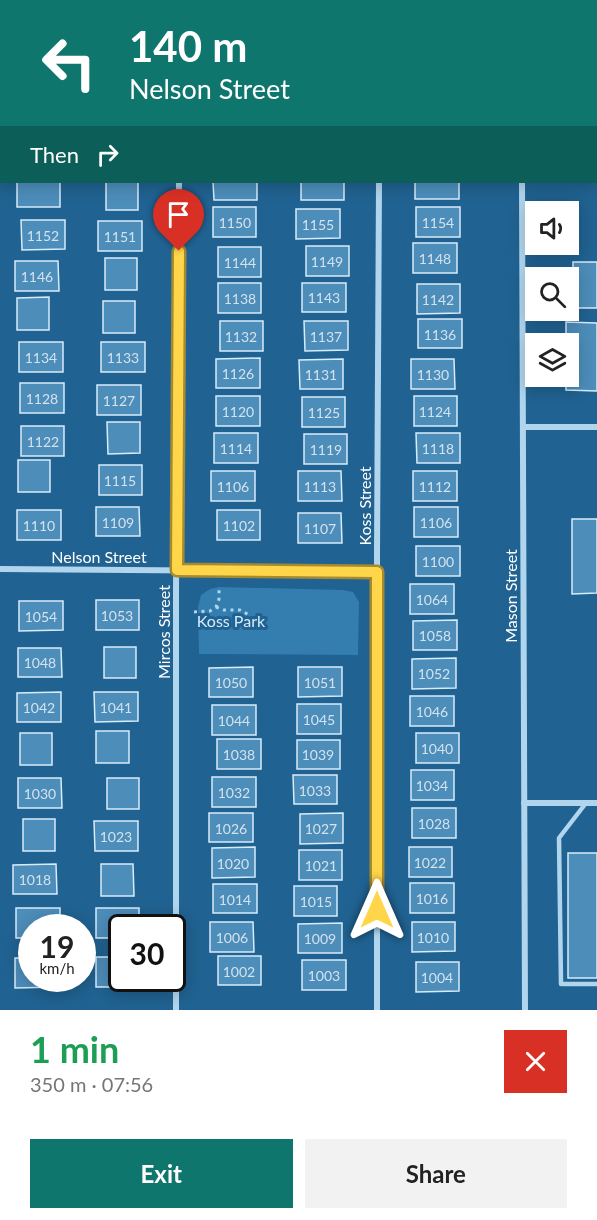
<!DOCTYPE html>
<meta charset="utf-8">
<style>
body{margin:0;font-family:Lato,sans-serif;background:#f2f2f2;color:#222;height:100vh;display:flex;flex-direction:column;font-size:22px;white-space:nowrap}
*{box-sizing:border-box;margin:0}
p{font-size:20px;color:#767676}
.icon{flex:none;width:33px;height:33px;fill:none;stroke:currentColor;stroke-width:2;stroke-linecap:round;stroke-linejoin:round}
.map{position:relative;height:1010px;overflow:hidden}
.drawer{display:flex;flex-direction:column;background:#fff;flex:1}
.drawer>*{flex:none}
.guide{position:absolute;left:0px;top:0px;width:597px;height:183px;box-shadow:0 3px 15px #0003;background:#0f766e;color:#fff;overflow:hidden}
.fabs{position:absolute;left:525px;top:201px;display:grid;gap:12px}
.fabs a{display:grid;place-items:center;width:54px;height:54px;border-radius:0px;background:#fff;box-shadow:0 3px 15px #0003;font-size:30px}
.speed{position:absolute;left:18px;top:914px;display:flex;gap:12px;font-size:30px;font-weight:700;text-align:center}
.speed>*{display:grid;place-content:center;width:78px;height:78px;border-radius:50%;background:#fff;box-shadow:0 3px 15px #0003;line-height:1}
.speed small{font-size:15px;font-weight:400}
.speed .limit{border:3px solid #111;border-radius:9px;background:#fff;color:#111}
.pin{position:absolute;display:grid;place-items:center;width:51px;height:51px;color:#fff;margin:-62px -26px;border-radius:50% 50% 50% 0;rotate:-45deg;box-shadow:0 0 6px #0007}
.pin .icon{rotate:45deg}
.me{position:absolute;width:66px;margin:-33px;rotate:0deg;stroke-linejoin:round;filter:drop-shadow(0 0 4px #0008)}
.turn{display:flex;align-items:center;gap:21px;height:126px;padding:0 30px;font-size:27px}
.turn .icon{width:78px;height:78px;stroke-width:2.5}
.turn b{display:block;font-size:42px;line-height:51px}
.then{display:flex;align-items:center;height:57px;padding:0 30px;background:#0003;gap:12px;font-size:22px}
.round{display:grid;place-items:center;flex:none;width:63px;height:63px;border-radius:0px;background:#f2f2f2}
.summary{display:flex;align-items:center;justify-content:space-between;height:102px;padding:0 30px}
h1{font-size:36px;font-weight:700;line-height:45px;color:#1e9e55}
.cta{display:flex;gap:12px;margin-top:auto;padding:12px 30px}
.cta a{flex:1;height:69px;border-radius:0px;background:#0f766e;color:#fff;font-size:24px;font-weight:700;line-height:69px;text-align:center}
.cta a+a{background:#f2f2f2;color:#222}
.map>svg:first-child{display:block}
.green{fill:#347daf}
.building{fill:#4d8dba;stroke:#d7ecfa;stroke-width:1.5}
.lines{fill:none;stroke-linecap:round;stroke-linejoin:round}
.path{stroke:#b1d5ed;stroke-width:3;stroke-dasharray:3 4.5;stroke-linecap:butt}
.lane{stroke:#b1d5ed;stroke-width:4.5}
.street{stroke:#b1d5ed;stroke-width:6}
.route-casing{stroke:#a68a30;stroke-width:15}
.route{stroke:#ffd54a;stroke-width:10}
.labels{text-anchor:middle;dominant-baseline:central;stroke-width:6;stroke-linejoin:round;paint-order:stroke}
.number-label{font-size:14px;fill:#d2e2ee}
.street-label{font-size:16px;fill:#fff;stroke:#206291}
.park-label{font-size:16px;fill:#d7ecfa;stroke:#206291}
</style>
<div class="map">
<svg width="597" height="1010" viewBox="0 0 597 1010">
<rect width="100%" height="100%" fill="#206291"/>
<g class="green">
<path d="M5 0H597V27H596V2H5Z"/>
<path d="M219 587 343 590 353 592 359 602 358 655 199 654 198 607 201 595 210 589Z"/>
</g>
<g class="building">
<rect x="17" y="182" width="43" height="25"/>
<rect x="106" y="182" width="32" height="28"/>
<path d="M213 182H257V200H214Z"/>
<rect x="301" y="182" width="43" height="18"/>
<rect x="415" y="182" width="44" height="17"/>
<rect x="213" y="207" width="43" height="30"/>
<rect x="416" y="207" width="44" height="30"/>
<path d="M296 209H340V238L296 239Z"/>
<path d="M21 220H65V249L22 250Z"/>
<rect x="98" y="221" width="44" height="30"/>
<rect x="413" y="243" width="44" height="30"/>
<rect x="306" y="246" width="43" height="30"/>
<rect x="218" y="247" width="43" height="30"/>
<rect x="105" y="258" width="32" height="32"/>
<path d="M15 261H58L59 291H15Z"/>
<rect x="573" y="262" width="24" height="46"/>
<rect x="218" y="283" width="43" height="30"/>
<rect x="302" y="283" width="44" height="29"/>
<path d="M417 284H460V313L417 314Z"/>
<path d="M49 297V330H17V298Z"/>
<rect x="103" y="301" width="32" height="32"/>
<rect x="418" y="319" width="44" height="29"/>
<rect x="220" y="321" width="43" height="30"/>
<path d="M304 321H348V350L305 351Z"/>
<path d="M566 322 597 323V391L566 390V376H568V344H566Z"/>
<rect x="19" y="342" width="44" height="30"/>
<rect x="101" y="342" width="44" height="30"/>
<path d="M260 358V388H216V359Z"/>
<path d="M343 359V389H300L299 360Z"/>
<path d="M411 359H454L455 389H411Z"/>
<rect x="20" y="383" width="44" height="30"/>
<rect x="97" y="385" width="44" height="30"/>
<rect x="216" y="396" width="44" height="30"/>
<rect x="414" y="396" width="43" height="30"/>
<rect x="302" y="397" width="43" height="30"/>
<path d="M107 422H140V453L108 454Z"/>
<rect x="21" y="426" width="43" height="30"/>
<rect x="214" y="433" width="44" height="30"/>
<path d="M416 433H460V463H417Z"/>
<rect x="304" y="434" width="43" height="30"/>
<rect x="18" y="460" width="32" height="32"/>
<rect x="99" y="465" width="43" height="30"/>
<rect x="211" y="471" width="44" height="30"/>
<path d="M298 471H341L342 501H298Z"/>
<rect x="413" y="471" width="44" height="30"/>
<path d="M96 507H139L140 536H96Z"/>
<rect x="414" y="507" width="44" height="30"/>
<rect x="17" y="510" width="44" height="30"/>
<rect x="217" y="510" width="43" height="30"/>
<path d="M298 513H341L342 543H298Z"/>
<path d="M572 519H597V593L572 594Z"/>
<rect x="416" y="546" width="44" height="30"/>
<rect x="410" y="584" width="44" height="30"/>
<rect x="96" y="600" width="43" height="30"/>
<path d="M19 601H63V630L19 631Z"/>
<path d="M457 620V650H413V621Z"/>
<rect x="104" y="647" width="32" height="31"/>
<path d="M18 648H61L62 677H18Z"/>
<path d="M456 658V688L412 689V659Z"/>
<path d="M253 667V697H209V668Z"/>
<path d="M298 667H342V696L298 697Z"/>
<path d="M61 692V722H17V693Z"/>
<path d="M94 692H138V721L95 722Z"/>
<rect x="410" y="696" width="44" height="30"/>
<rect x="297" y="704" width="44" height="30"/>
<rect x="212" y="705" width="44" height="30"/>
<rect x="96" y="731" width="33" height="32"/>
<rect x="20" y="733" width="32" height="32"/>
<rect x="416" y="733" width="43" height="30"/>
<rect x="217" y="739" width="44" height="30"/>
<rect x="297" y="740" width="43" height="29"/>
<rect x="411" y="770" width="43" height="30"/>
<path d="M293 775H337V804H294Z"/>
<rect x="212" y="777" width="44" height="30"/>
<path d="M18 778H61L62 808H18Z"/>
<rect x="107" y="778" width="32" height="31"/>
<rect x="412" y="808" width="44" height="30"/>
<rect x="209" y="813" width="44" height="29"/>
<path d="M343 813V843L300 844V814Z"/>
<rect x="23" y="819" width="32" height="32"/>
<path d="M94 821H138V851H95Z"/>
<path d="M255 847V877L212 878V848Z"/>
<rect x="409" y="847" width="43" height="30"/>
<rect x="299" y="850" width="43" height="30"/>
<rect x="568" y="853" width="29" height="125"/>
<path d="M56 864 57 894H13V865Z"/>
<path d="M101 864H133L134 896H101Z"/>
<rect x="410" y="883" width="44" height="30"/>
<rect x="213" y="884" width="44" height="29"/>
<rect x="294" y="886" width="43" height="30"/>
<path d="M16 908H60V927H32V938H16Z"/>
<path d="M96 908H139V927H122V938H96Z"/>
<path d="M210 922H253L254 952H210Z"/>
<path d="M412 922H455V951L412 952Z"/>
<path d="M342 923V953H298V924Z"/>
<rect x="218" y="956" width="43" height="29"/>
<path d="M96 957H122V978H140V987H96Z"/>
<path d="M15 958H32V978H58V987L15 988Z"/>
<rect x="302" y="960" width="44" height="30"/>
<path d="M416 962H459V991L416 992Z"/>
</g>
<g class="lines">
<g class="path">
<path d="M216 607 224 610H240L251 616"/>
<path d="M194 612 210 611 216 607 219 599V587"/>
</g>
<path class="lane" d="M586 803 559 838 561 984H597"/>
<g class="street">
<path d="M0 52H2"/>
<path d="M596 55H597"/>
<path d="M522 182 525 1010"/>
<path d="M524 427H597"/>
<path d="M0 569 377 572"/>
<path d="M524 803H597"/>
<path d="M176 1010V589L179 182"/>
<path d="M377 1010V554L379 182"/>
</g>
</g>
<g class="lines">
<g class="route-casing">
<path id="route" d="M179 251 177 570 377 572V910"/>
</g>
<use href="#route" class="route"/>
</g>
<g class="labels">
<g class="number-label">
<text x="235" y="222">1150</text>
<text x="438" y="222">1154</text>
<text x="318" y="224">1155</text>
<text x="43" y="235">1152</text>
<text x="120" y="236">1151</text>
<text x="435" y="258">1148</text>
<text x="327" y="261">1149</text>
<text x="240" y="262">1144</text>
<text x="37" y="276">1146</text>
<text x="324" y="297">1143</text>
<text x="240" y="298">1138</text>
<text x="438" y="299">1142</text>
<text x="440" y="334">1136</text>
<text x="241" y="336">1132</text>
<text x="326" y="336">1137</text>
<text x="41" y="357">1134</text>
<text x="123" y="357">1133</text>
<text x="238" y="373">1126</text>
<text x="321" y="374">1131</text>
<text x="433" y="374">1130</text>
<text x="42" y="398">1128</text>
<text x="119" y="400">1127</text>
<text x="238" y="411">1120</text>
<text x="435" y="411">1124</text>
<text x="324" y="412">1125</text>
<text x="43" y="441">1122</text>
<text x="236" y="448">1114</text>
<text x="438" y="448">1118</text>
<text x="326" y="449">1119</text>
<text x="120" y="480">1115</text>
<text x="233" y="486">1106</text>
<text x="320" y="486">1113</text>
<text x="435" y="486">1112</text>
<text x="118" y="522">1109</text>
<text x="436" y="522">1106</text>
<text x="39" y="525">1110</text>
<text x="239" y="525">1102</text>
<text x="320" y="528">1107</text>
<text x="438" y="561">1100</text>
<text x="432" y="599">1064</text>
<text x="117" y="615">1053</text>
<text x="41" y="616">1054</text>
<text x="435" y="635">1058</text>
<text x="40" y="662">1048</text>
<text x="434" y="673">1052</text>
<text x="231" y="682">1050</text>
<text x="320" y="682">1051</text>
<text x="39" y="707">1042</text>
<text x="116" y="707">1041</text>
<text x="432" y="711">1046</text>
<text x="319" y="719">1045</text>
<text x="234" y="720">1044</text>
<text x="437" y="748">1040</text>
<text x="239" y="754">1038</text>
<text x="318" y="754">1039</text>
<text x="432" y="785">1034</text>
<text x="315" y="790">1033</text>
<text x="234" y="792">1032</text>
<text x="40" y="793">1030</text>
<text x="434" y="823">1028</text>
<text x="231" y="828">1026</text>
<text x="321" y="828">1027</text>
<text x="116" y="836">1023</text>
<text x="430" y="862">1022</text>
<text x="233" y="863">1020</text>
<text x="321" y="865">1021</text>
<text x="35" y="879">1018</text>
<text x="432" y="898">1016</text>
<text x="235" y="899">1014</text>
<text x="316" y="901">1015</text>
<text x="232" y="937">1006</text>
<text x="433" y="937">1010</text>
<text x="320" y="938">1009</text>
<text x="239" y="971">1002</text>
<text x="324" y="975">1003</text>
<text x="437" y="977">1004</text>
</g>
<g class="street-label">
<text transform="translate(364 506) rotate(-90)">Koss Street</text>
<text x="99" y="556">Nelson Street</text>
<text transform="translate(510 596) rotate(-90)">Mason Street</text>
<text transform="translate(163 632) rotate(-90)">Mircos Street</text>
</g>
<g class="park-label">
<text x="231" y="620">Koss Park</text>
</g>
</g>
</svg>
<div class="fabs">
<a><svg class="icon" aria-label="sound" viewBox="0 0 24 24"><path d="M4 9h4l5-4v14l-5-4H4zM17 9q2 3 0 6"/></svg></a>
<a><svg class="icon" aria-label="search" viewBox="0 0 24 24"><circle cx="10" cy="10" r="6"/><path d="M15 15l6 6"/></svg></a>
<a><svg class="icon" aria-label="layers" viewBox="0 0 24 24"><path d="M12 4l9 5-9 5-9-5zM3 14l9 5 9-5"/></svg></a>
</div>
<div class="speed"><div>19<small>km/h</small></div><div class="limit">30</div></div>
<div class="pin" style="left:179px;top:251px;background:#d93025"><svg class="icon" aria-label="arrive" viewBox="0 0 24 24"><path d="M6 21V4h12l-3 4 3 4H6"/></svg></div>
<svg class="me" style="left:377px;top:910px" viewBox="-20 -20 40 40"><path d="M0-17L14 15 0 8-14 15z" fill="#ffd54a" stroke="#fff" stroke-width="4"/></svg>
<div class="guide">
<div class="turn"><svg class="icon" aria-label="left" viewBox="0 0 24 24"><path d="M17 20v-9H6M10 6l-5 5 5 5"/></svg><div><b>140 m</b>Nelson Street</div></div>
<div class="then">Then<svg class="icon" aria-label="right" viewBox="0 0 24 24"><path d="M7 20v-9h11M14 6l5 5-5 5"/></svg></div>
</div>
</div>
<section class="drawer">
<div class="summary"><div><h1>1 min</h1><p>350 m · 07:56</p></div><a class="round" style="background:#d93025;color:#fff"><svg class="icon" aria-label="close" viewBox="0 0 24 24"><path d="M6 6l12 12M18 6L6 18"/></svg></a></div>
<div class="cta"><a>Exit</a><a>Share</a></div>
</section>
